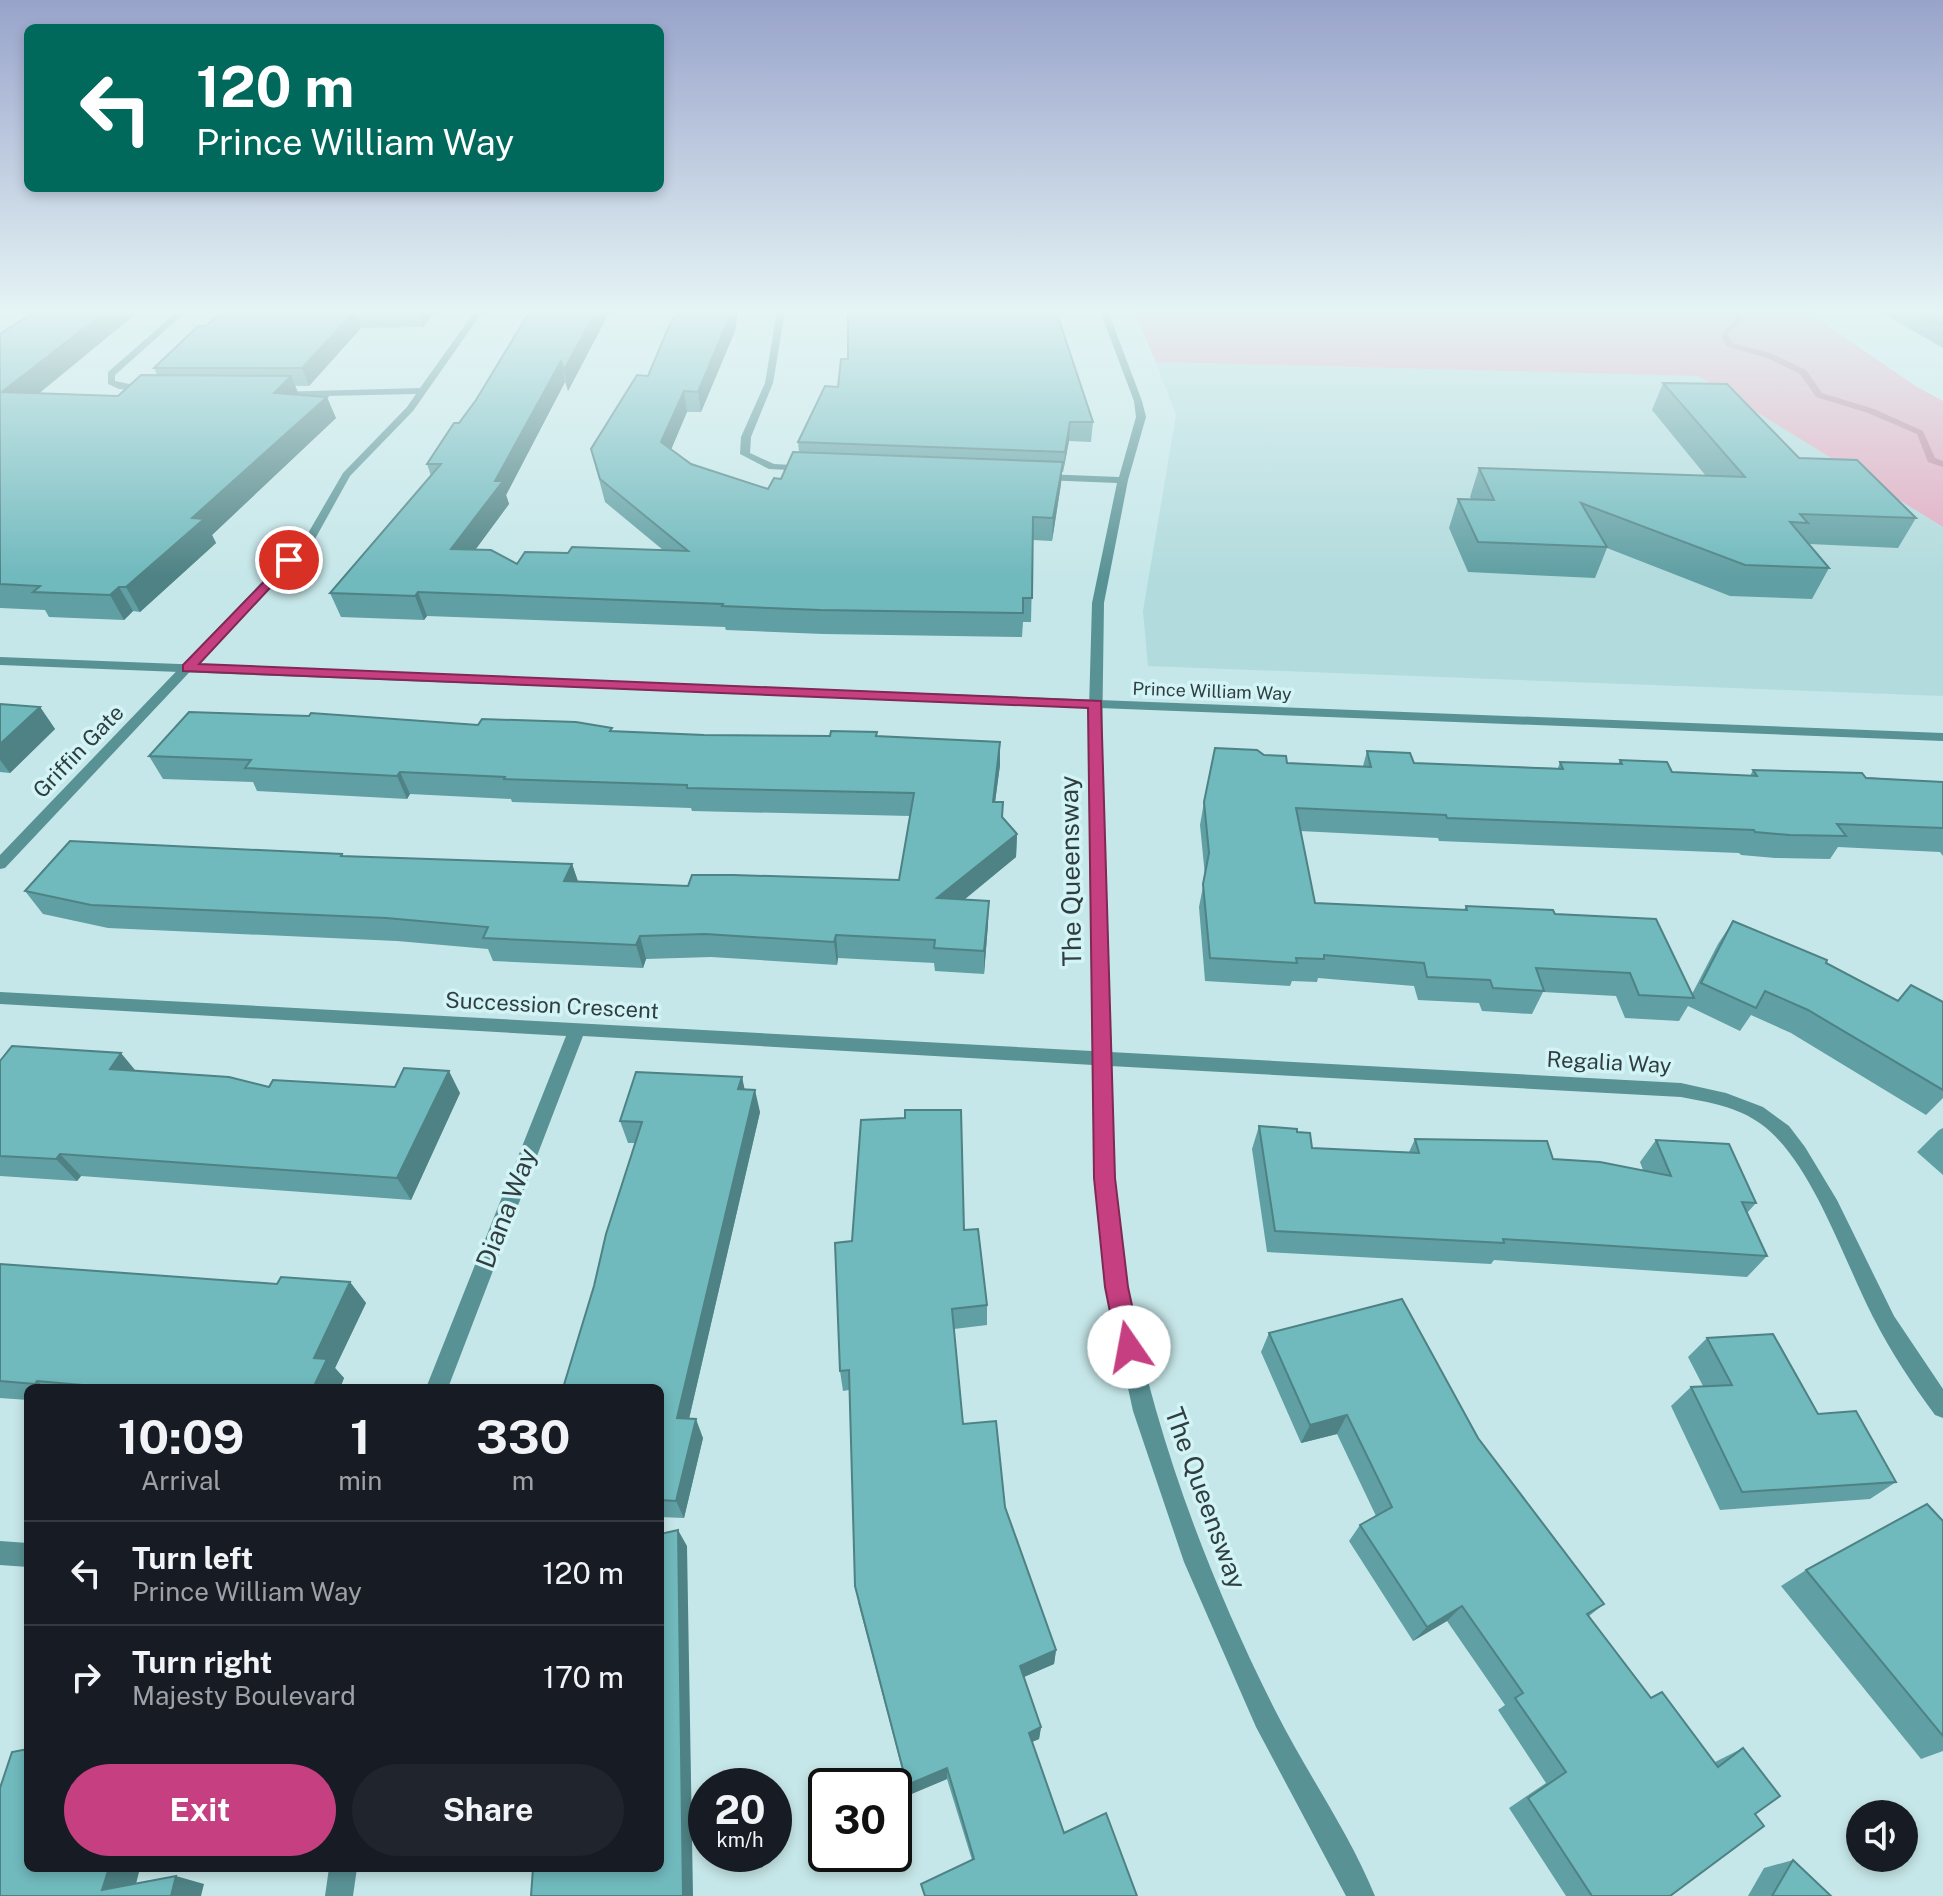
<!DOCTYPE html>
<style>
body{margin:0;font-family:"Public Sans",sans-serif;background:#20242c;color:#f1f3f6;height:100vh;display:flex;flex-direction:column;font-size:30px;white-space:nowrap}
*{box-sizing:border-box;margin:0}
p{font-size:26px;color:#9ea1a6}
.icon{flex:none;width:44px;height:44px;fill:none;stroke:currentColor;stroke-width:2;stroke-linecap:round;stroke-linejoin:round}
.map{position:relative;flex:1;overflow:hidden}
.panel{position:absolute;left:24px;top:1384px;width:640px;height:488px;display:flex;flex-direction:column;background:#171b24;border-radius:12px;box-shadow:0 4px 12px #0003}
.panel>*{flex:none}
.hud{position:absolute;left:24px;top:24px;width:640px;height:168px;border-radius:12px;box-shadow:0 4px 12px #0003;background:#00695c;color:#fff;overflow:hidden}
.tools{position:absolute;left:1846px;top:1800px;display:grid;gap:16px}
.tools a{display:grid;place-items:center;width:72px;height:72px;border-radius:50%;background:#171b24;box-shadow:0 4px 12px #0003;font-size:40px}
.speed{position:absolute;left:688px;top:1768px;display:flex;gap:16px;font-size:40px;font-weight:700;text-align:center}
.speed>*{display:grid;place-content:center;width:104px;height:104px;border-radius:50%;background:#171b24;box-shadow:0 4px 12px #0003;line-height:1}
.speed small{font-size:20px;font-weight:400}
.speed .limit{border:4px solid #111;border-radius:12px;background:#fff;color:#111}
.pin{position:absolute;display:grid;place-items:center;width:68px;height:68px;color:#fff;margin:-34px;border:4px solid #fff;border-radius:50%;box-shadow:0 2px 8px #0007}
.me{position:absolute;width:88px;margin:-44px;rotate:348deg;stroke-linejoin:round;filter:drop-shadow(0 0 6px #0008)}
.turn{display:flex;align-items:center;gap:28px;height:168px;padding:0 40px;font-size:36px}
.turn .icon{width:104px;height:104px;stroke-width:2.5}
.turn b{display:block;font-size:56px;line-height:68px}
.eta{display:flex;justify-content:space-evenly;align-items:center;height:136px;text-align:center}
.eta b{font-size:48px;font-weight:700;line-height:56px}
.button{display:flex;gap:16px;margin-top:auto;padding:16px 40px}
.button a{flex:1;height:92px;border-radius:48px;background:#c53f81;color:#fff;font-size:32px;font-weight:700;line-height:92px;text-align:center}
.button a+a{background:#20242c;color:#f1f3f6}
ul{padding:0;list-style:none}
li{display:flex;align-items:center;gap:24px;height:104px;padding:0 40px;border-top:2px solid #363941}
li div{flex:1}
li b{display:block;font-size:30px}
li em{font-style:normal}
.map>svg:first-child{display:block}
.built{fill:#b2dbdd}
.green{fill:#e3aac0}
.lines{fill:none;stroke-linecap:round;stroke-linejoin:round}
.stream{fill:#c0899e;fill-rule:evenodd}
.minor{fill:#599295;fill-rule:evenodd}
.tertiary{fill:#599295;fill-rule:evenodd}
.wall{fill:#609fa3}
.shaded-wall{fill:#4e8284}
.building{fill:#70b9bd;stroke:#4e8284;stroke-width:2}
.route{fill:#c53f81;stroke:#802954;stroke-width:2}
.labels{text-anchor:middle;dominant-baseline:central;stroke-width:7;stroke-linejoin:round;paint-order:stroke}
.far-street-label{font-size:18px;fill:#313e3f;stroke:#d3f4f6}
.street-label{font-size:22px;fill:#313e3f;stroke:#d3f4f6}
.near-street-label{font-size:26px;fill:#313e3f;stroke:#d3f4f6}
</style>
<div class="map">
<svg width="1943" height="1896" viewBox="0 0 1943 1896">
<rect width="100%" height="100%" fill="#c6e7e9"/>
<path class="built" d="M1156 362 1698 376 1943 527V696L1148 666 1143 611 1176 415Z"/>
<path class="green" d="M1134 311H1806L1917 387 1943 401V527L1698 376 1156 362Z"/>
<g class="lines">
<path class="stream" d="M1723 311H1731L1743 319 1728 334 1732 343 1773 354 1806 370 1822 393 1874 409 1923 431 1935 458 1943 461V467L1928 462 1917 434 1868 413 1816 397 1800 374 1767 358 1726 346 1721 334 1736 319Z"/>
<g class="minor">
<path d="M178 311H187L115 375V381L149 388V392L119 389 108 384V372Z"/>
<path d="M475 311H483L413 411 350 476 315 539 5 868 0 869V855L307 535 343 473 407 407 416 394 278 397 274 394 275 392 420 388Z"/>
<path d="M777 311H785L773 383 751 437 750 453 774 464 811 466 813 468 808 471 769 469 740 454 741 437 765 383Z"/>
<path d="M1100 311H1108L1142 401 1146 417 1128 480 1104 603 1102 744 1110 1052 1681 1083 1726 1093 1763 1107 1789 1126 1805 1147 1837 1200 1894 1316 1943 1389V1418L1935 1415C1912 1384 1891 1352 1873 1317 1844 1261 1812 1161 1761 1124 1738 1107 1708 1102 1681 1097L1110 1066C1112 1140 1112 1216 1127 1289 1155 1435 1208 1577 1275 1710 1306 1772 1349 1832 1375 1896H1346L1256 1727 1184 1562 1133 1411 1106 1287 1097 1213 1093 1065 583 1036 448 1388H426L566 1036 0 1004V992L1092 1051 1088 744 1092 603 1117 483 1043 480 1038 477 1043 474 1119 477 1136 417 1134 401Z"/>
<path d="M0 1541 28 1543V1567L0 1565Z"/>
<path d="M329 1868H357L353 1896H325Z"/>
</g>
<path class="tertiary" d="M0 657 1943 733V741L0 665Z"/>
</g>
<g class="wall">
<path d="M36 311H139L39 393 118 396 157 375 154 368 223 311H435L423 327 361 328 309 386H295L299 395 336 418 212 535 216 543 140 612 133 611 124 620 49 617 45 610 0 608V334Z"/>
<path d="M610 311 568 391 565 382 506 495 509 504 475 550 517 564 568 553 663 550 605 502 591 449 648 376 677 313 676 311H738L735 331 701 412H687L671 449 691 464 768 489 781 479 799 452 798 442 825 386 1093 422 1091 442 1069 441 1063 472H1062L1061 484 1052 541 1033 540 1031 622H1023L1022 637 823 634 726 630 725 627 427 616 424 620 341 617 330 593 431 476 427 464 459 423Z"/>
<path d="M1879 311H1943V348Z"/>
<path d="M1663 383 1799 458 1916 518 1898 548 1809 544 1829 568 1812 599 1730 596 1607 548 1595 578 1468 572 1449 528 1458 499H1471L1470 497 1479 468 1706 476 1652 410Z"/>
<path d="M0 704 40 707 55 729 10 773 0 772Z"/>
<path d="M478 725 704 735 830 736 877 732V736L1000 742V765L995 802 1003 817 1017 834 1016 857 964 900 988 924 984 974 935 971 934 963 838 958 837 965 711 957 646 959 643 968 493 961 488 949 397 941 108 928 43 914 25 891 342 854 344 856 572 864 578 882 688 886 899 880 910 816 692 811 691 808 512 802 511 799 410 794 407 799 257 791 253 782 163 779 149 756Z"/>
<path d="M1367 751 1414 763 1558 768 1560 762 1618 764 1620 760 1672 772 1750 776 1753 770 1943 782V856L1940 852 1838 847 1830 859 1775 858 1741 855 1739 853 1439 841 1438 838 1300 831 1315 903 1464 910 1466 906 1555 914 1692 994 1718 944 1733 921 1826 963 1898 1001 1943 1002V1098L1926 1115 1791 1033 1751 1015 1740 1031 1688 1006 1679 1021 1625 1018 1616 996 1543 992 1532 1014 1482 1011 1479 1003 1418 1000 1414 986 1318 978 1317 982 1292 981 1290 986 1205 981 1199 907 1205 876 1200 825 1204 802 1264 755 1287 763 1363 766Z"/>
<path d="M0 1061 136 1071 269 1087 460 1093 411 1200 81 1176 77 1181 0 1176Z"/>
<path d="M742 1077 744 1090 760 1112 689 1419 703 1438 684 1518 660 1517V1388L594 1286 635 1143H628L620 1121Z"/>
<path d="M905 1118 964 1230 987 1305V1325L954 1329 963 1424 1005 1507 1056 1650 1054 1664 1024 1677 1041 1727 1039 1739 1032 1742 1064 1833 1137 1896 972 1860 947 1779 909 1795 858 1602 849 1390 843 1391 840 1371 852 1241Z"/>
<path d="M1259 1126 1297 1132 1312 1148 1409 1152 1415 1139 1553 1159 1643 1170 1640 1162 1656 1140 1756 1203 1747 1213 1767 1256 1747 1277 1494 1260 1491 1264 1267 1252 1252 1149Z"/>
<path d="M1943 1128V1175L1917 1152 1939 1130Z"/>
<path d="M0 1264 277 1284 350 1282 366 1303 335 1368 344 1378 340 1388H28V1400L0 1398Z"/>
<path d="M1269 1333 1478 1438 1604 1604 1589 1616 1651 1698 1715 1762 1743 1748 1755 1814 1670 1896H1566L1509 1808 1546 1783 1498 1710 1505 1705 1447 1621 1413 1641 1349 1541 1360 1525 1376 1516 1337 1434 1301 1443 1261 1352Z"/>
<path d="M1707 1338 1818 1414 1896 1482 1870 1499 1720 1510 1671 1406 1691 1387 1703 1386 1688 1357Z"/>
<path d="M1943 1521V1751L1921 1759 1781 1586 1806 1570Z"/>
<path d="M1793 1860 1831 1896H1748L1764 1868Z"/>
</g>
<g class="shaded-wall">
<path d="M106 311H139L14 414 2 392Z"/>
<path d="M355 311 361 328 309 386 302 368Z"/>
<path d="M418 311H435L423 327Z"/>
<path d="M596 311H610L568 391 564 370Z"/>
<path d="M732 311H738L735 331 701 412 698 392Z"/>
<path d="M561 361 565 382 506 495 509 504 459 572 451 549 495 481Z"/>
<path d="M291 376 300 397 274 393Z"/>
<path d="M684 391 687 412 665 464 661 442Z"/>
<path d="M327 397 336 418 212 535 216 543 140 612 126 587 192 518Z"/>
<path d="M1070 422 1069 441 1063 472 1065 452Z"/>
<path d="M1063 462 1061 484 1052 541 1053 518Z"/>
<path d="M119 587 133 611 124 620 110 595Z"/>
<path d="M418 592 427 616 424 620 415 596Z"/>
<path d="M40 707 55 729 10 773 0 760V744Z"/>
<path d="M1000 742V765L992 825 993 802Z"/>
<path d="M400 772 410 794 407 799 397 776Z"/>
<path d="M1017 834 1016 857 938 921 937 898Z"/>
<path d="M572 864 580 887 564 881Z"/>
<path d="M989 901 988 924 984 974V951Z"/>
<path d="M836 935 838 958 837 965 834 942Z"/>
<path d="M640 936 646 959 643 968 636 945Z"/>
<path d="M121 1053 140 1076 110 1069Z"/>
<path d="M449 1071 460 1093 411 1200 397 1178Z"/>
<path d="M742 1077 747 1100 738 1089Z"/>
<path d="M755 1090 760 1112 685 1436 677 1418Z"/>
<path d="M60 1154 81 1176 77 1181 56 1159Z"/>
<path d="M350 1282 366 1303 335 1368 344 1378 340 1388H313L314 1358Z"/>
<path d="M37 1381 46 1388H41L35 1384Z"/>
<path d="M1347 1415 1337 1434 1301 1443 1310 1425Z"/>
<path d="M696 1419 703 1438 684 1518 676 1501Z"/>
<path d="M678 1530 687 1546 693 1896H683Z"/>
<path d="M1462 1606 1447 1621 1413 1641 1427 1627Z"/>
<path d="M1056 1650 1054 1664 1019 1679 1020 1666Z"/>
<path d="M1041 1727 1039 1739 1027 1744 1029 1733Z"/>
<path d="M947 1768V1779L909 1795 907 1785Z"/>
<path d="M109 1868H140L133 1896 102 1890Z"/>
<path d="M176 1876 204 1884 201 1896H171Z"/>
</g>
<g class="building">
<path d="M36 311H106L2 392 118 396 141 375 291 376 274 393 327 397 192 518 204 519 126 587H119L110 595 33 592 40 586 0 584V334Z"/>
<path d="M223 311H362H355L302 368H154L198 326H206Z"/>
<path d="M530 311H596L564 370 561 361 495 481H503L451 549 491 550 517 564 525 552 568 553 572 547 688 551 600 479 591 449 637 375 648 376 669 326 678 311H732L698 392 684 391 661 442 691 464 768 489 774 478 781 479 793 452 1063 462 1053 518 1033 517 1032 598H1023V613L820 610 722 606 723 604 418 592 415 596 330 593 441 464H427L454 423H459L476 400Z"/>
<path d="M848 311H1056L1093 422H1070L1065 452 798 442 825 386 838 387 841 359H848Z"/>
<path d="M1918 311H1943V325Z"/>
<path d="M1663 383 1727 384 1799 458 1857 460 1916 518 1800 514 1808 523 1790 522 1829 568 1745 565 1581 503 1607 547 1478 542 1458 499 1494 500 1479 468 1745 477Z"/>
<path d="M0 704 40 707 0 744Z"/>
<path d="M189 712 309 716 311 713 478 725 482 719 576 722 612 728 610 731 704 735 830 736 831 731 877 732 876 736 1000 742 993 802H1003L1002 817 1017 834 937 898 989 901 984 951 934 948 935 940 836 935 834 942 705 934 640 936 636 945 483 938 488 927 386 918 91 905 25 891 70 841 342 854 341 856 572 864 564 881 688 886 692 875H733L899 880 914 793 687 788V785L504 779 505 777 400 772 397 776 245 768 251 760 149 756Z"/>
<path d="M1215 748 1257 750 1264 755 1286 756 1287 763 1371 767 1367 751 1410 753 1414 763 1563 769 1560 762 1622 764 1620 760 1667 762 1672 772 1757 776 1753 770 1862 773 1866 778 1943 782V828L1837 824 1846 836 1790 835 1755 832 1754 830 1447 818 1446 815 1296 808 1315 903 1467 910 1466 906 1553 910 1555 914 1656 919 1694 998 1639 995 1630 973 1536 968 1544 991 1493 988 1490 980 1427 977 1424 963 1324 955V959L1296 958 1297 963 1210 958 1203 884 1209 853 1204 802Z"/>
<path d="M1733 921 1827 960 1826 963 1898 1001 1911 985 1943 1002V1090L1808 1010 1765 991 1756 1008 1701 983Z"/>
<path d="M12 1046 121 1053 110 1069 229 1077 269 1087 273 1080 395 1087 404 1068 449 1071 397 1178 60 1154 56 1159 0 1156V1061Z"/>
<path d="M636 1072 742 1077 738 1089 755 1090 677 1418 696 1419 676 1501 660 1500V1388H563L594 1286 606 1234 642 1122 620 1121Z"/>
<path d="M905 1110H961L964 1230 978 1229 987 1305 952 1309 963 1424 996 1421 1005 1507 1056 1650 1020 1666 1041 1727 1029 1733 1064 1833 1106 1813 1137 1896H925L921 1884 974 1859 947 1768 907 1785 855 1586 849 1370 840 1371 835 1243 852 1241 861 1120 905 1118Z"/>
<path d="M1259 1126 1297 1129V1132L1310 1133 1312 1148 1419 1153 1415 1139 1547 1141 1553 1159 1600 1162 1671 1176 1656 1140 1729 1144 1756 1203 1742 1202 1767 1256 1503 1239 1504 1243 1275 1231Z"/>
<path d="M0 1264 277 1284 281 1277 350 1282 314 1358 327 1359 313 1388H117L37 1381 35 1384 0 1381Z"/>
<path d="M1402 1299 1478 1438 1604 1604 1587 1614 1651 1698 1662 1692 1718 1767 1743 1748 1780 1796 1755 1814 1764 1826 1670 1896H1592L1528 1798 1566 1772 1515 1698 1523 1693 1462 1606 1427 1627 1360 1525 1392 1507 1347 1415 1310 1425 1269 1333Z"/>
<path d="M1773 1334 1818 1414 1856 1411 1896 1482 1742 1492 1691 1387 1732 1385 1707 1338Z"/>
<path d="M1927 1504 1943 1521V1736L1806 1570Z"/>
<path d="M678 1530 683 1896H531L533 1868H660V1534Z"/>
<path d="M28 1749V1868H109L102 1890 176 1876 171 1896H0V1788L12 1752Z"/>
<path d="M1793 1860 1831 1896H1772Z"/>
</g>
<linearGradient id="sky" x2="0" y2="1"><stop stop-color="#98a3ca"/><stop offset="0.54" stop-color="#e5f4f5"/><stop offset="1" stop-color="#e5f4f5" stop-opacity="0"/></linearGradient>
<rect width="1943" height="576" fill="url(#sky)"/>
<path class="route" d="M289 556 294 557V562L199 664 1101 701 1115 1178 1128 1287 1141 1347 1137 1355 1129 1359 1120 1355 1117 1347 1105 1287 1094 1178 1088 708 183 671V665Z"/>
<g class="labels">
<g class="far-street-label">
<text transform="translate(1212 691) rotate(2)">Prince William Way</text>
</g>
<g class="street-label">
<text transform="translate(78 751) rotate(-46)">Griffin Gate</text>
<text transform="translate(552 1005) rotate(3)">Succession Crescent</text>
<text transform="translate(1609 1062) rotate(3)">Regalia Way</text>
</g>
<g class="near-street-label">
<text transform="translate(1070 871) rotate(-91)">The Queensway</text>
<text transform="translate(506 1208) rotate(-69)">Diana Way</text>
<text transform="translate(1206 1498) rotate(70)">The Queensway</text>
</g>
</g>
</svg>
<div class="tools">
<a><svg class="icon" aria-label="sound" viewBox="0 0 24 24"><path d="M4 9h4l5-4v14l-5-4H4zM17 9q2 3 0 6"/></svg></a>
</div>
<div class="speed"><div>20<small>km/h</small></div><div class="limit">30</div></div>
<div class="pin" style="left:289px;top:560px;background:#d93025"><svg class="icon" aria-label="arrive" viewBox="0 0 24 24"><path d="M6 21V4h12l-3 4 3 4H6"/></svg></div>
<svg class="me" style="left:1129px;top:1347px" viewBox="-20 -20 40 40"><circle r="19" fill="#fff"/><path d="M0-13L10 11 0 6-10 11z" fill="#c53f81"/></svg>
<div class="hud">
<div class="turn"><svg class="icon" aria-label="left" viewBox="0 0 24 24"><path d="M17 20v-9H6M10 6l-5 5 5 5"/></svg><div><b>120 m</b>Prince William Way</div></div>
</div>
<section class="panel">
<div class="eta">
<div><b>10:09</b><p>Arrival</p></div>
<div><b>1</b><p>min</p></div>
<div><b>330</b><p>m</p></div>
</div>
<ul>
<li><svg class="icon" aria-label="left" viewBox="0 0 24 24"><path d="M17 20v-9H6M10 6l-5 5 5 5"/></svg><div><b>Turn left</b><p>Prince William Way</p></div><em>120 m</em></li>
<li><svg class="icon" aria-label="right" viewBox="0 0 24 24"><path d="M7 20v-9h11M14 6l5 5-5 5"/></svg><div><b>Turn right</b><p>Majesty Boulevard</p></div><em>170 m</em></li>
</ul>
<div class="button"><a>Exit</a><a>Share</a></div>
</section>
</div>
